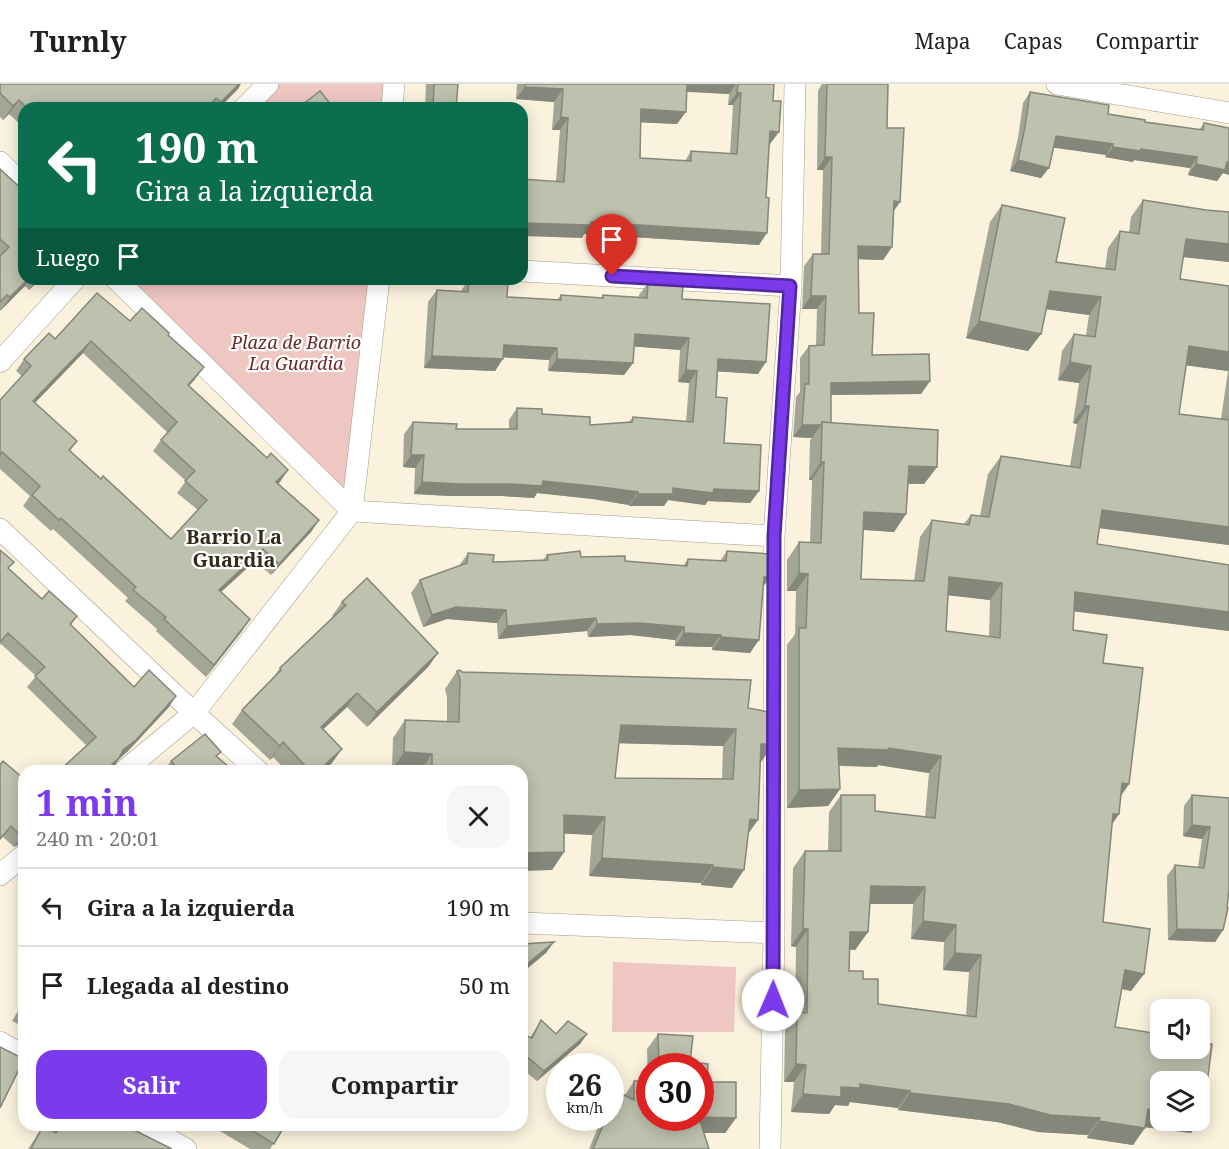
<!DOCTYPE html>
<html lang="es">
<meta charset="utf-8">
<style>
body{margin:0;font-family:"Noto Serif",serif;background:#f6f6f6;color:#202124;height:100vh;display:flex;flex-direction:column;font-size:22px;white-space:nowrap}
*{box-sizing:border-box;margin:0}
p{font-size:20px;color:#757577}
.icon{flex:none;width:33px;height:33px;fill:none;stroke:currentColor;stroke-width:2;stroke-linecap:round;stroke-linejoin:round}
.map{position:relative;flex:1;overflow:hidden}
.sheet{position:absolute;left:18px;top:681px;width:510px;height:366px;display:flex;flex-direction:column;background:#fff;border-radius:18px;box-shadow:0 3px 15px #0003}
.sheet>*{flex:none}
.guide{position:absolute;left:18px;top:18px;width:510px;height:183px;border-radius:18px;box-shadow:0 3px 15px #0003;background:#0b6e4f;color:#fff;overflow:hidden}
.buttons{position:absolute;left:1150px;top:915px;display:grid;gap:12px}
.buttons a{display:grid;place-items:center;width:60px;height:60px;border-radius:12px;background:#fff;box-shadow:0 3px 15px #0003;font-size:30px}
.speed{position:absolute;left:546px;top:969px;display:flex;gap:12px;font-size:30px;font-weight:700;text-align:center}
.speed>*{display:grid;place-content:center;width:78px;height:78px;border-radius:50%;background:#fff;box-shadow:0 3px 15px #0003;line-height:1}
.speed small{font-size:15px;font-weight:400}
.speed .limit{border:9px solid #d22;background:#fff;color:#111}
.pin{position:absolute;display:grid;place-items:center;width:51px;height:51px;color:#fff;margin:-62px -26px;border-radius:50% 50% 50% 0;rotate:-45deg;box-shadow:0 0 6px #0007}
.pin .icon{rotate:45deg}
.me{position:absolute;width:66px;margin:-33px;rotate:1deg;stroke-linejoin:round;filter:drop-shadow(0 0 4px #0008)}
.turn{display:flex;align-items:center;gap:21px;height:126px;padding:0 18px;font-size:27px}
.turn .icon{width:78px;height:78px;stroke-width:2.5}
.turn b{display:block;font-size:42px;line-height:51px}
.then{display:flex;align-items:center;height:57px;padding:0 18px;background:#0003;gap:12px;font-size:22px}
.round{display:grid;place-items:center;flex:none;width:63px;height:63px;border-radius:18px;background:#f6f6f6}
.head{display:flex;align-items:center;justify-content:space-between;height:102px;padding:0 18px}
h1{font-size:36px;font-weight:700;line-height:45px;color:#7c3aed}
.cta{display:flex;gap:12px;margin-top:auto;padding:12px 18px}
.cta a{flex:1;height:69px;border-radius:18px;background:#7c3aed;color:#fff;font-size:24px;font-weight:700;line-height:69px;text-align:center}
.cta a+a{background:#f6f6f6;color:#202124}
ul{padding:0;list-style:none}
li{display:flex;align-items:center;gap:18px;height:78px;padding:0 18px;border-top:2px solid #e0e0e0}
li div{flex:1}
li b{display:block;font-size:22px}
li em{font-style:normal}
header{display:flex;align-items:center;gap:36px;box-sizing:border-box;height:84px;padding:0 30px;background:#fff;border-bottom:2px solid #e0e0e0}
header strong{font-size:28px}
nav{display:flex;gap:33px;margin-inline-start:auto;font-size:21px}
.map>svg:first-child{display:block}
.green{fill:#eec6c2}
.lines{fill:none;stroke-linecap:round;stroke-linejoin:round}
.street-casing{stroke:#a49b89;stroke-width:22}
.street{stroke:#fff;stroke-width:21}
.wall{fill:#a3a695;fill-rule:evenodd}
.shaded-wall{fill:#848779}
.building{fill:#bdc1ad;stroke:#848779;stroke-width:1.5;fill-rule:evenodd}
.route-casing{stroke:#51269a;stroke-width:15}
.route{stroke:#7c3aed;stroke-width:10}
.labels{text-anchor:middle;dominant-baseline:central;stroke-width:4.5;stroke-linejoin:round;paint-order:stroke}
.park-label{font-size:18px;font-style:italic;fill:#6b2926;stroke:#fff}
.neighbourhood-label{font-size:20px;font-weight:bold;fill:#332b1c;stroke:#fff}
</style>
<header>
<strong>Turnly</strong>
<nav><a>Mapa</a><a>Capas</a><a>Compartir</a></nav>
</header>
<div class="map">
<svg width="1229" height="1065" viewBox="0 0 1229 1065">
<rect width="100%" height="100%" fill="#fbf2de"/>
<g class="green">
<path d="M268 0H394L392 24H244Z"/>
<path d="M116 195H379L352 427Z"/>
<path d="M613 878 736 883 734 948H612Z"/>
</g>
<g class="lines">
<g class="street-casing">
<g id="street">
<path d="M1057 0 1229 29"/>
<path d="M244 24 268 0"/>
<path d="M392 24 394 0"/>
<path d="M0 78 24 103"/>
<path d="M522 187 791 202"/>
<path d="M116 195 352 427 774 452"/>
<path d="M0 278 75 195"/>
<path d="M0 445 194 629 258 687"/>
<path d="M124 687 194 629 352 427 379 195"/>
<path d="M0 791 24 771"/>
<path d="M522 839 774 849"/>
<path d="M0 958 24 972"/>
<path d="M144 1041 186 1065"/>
<path d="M770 1065 774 849V452L791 202 795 0"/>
</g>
</g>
<use href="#street" class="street"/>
</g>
<g class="wall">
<path d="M0 0 238 5 219 24H24V44L9 30 3 36 0 33Z"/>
<path d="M426 0H458L456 24H425Z"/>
<path d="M517 0H774L770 60H769L759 161 584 150 582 154 556 97 560 46H552L554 18 516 15ZM687 8 729 10 728 21H733L730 70 691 67 685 77 640 74 641 38 677 40Z"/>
<path d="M822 0H888L887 44H904L900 118 894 127 892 163 883 176 858 175 859 229H874L872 271 929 270 930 297 921 310 831 311V339L938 346 937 383 924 400H908L906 430 894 448 863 446 861 495 914 497 920 453 932 436 964 440 971 431 980 432 988 390 1001 372 1070 382 1077 340 1073 339 1079 299 1058 296 1062 267 1074 250 1086 252 1089 231 1046 225 1041 250 1028 267 966 254 990 138 1002 121 1065 134 1056 178 1105 185 1108 164 1120 147 1129 148 1131 133 1143 116 1206 126 1229 128V178L1183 173 1180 195 1229 202V461L1100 444 1097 460 1229 481V547L1074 527 1073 546 1107 551 1103 579 1143 584 1129 700 1121 712 1119 730 1112 739 1103 838 1150 845 1144 890 1131 907 1122 905 1115 943 1159 950V953H1161V964H1200V958L1212 960 1203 1032 1200 1036V998H1161V1036H1200L1191 1049 1145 1043 1133 1061 1087 1054 1088 1051 1038 1048 997 1038 898 1026V1024L850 1018 848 1022 835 1021 829 1030 791 1028 794 998H784L785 946 795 932 796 863 791 862 793 784 805 767H828L829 728 841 711H875V727L925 733 929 689 878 681 877 683 839 682 840 705 828 722 787 724V561L795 550 796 507H787V476L799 458 810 459 812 396H809L810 356 812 354 793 353 796 313 800 308V274L809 262H816L817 225H802L804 182 813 170H821L823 86H817L818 7ZM1186 281 1228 287 1221 335 1179 330ZM948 511 990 516 989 553 946 547ZM869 820H913L911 855 944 858 943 886 969 888 966 931 878 920V895H863V887H849L850 865 855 866 868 848Z"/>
<path d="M1030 8 1108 30 1145 38 1199 46 1204 39 1229 44V91L1223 89 1217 97 1188 91 1190 84 1134 76 1133 78 1105 73 1106 71 1054 63 1041 94 1010 87 1018 54 1023 19Z"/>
<path d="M0 85 24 195H40L29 206 25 202 0 227Z"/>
<path d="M469 195 507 213 557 216 561 211 601 214 603 211 639 213V211L648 199 682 215 758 290 718 287 716 313 724 359 759 407 750 419 708 417 705 421 668 416 664 422H629V421L593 415 537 409 534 414 502 412H450L414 410 415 384 403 383 404 350 413 338 456 345H509V336L517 324 590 341 629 338 633 333 686 338 689 299 678 298 680 266 634 262 633 279 624 291 548 287 549 276 503 273 495 287 424 284 428 218 437 206 461 207Z"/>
<path d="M130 237 168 251 195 295 189 302 267 374 288 386 278 399 319 436 311 448 271 491 255 477 221 508 242 547 206 593 156 547 157 545 125 517 128 514 53 445 51 447 23 422 30 412 0 385V316L22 292 16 287 24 275 55 255ZM83 269 168 349 161 356 153 367 186 397 177 409 198 426 171 455 101 395 70 367 77 357 35 319Z"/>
<path d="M0 466 9 485 42 515 77 532 71 541 134 603 169 623 128 667 119 675 110 687H59L87 662 27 603 36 592 1 560 0 561Z"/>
<path d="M727 467 770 493 763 503 750 569 712 566V563L675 562V556L631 551 588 553 587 547 498 555 497 539 447 535 423 543 411 509 420 496 459 482 468 469 493 478 543 476 547 471 683 482 688 475 720 477Z"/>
<path d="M342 518 438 569 428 583 367 643 347 623 323 645 332 679 323 687H287L273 673 270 676 232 640 242 626 273 594 280 584 333 533 332 532Z"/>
<path d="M457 587 748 624 774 660 761 678H760L748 750 732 804 701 801V799L589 792 592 751 564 749V768L552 786 522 687 392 686 393 654 405 636 447 638V613L445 605ZM619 659 723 662 722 695 615 694Z"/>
<path d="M218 673 234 687H164L171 677Z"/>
<path d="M24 695V759H21L14 763 3 753Z"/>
<path d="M1192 711 1229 714 1223 846 1215 858 1168 856 1167 792 1175 781 1198 783 1202 755 1183 752 1184 722Z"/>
<path d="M24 917V943L12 937Z"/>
<path d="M541 936 556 950H587L580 960 537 997 522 985V950L530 954Z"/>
<path d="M658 950 693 952 690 978 708 980 707 998H736V1034L725 1049H704L709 1065H589L598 1043 592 1040 593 1034H610V1004L625 1011 634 997H648L647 965ZM650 982H700V1034H650Z"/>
<path d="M57 1041H124L172 1065H28L43 1042 53 1047Z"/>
<path d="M210 1041H285L270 1065H250Z"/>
</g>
<g class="shaded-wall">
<path d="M239 0H241L238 5 219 24H217L221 18Z"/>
<path d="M684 0H736L729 10 679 7Z"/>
<path d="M525 3 563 5 554 18 516 15Z"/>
<path d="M737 9H741L733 21H728Z"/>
<path d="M19 16 9 30 3 36 13 22Z"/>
<path d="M641 25 686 28 677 40 632 38Z"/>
<path d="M561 33 568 34 560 46H552Z"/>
<path d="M770 47 779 48 770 60 761 59Z"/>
<path d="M1056 52 1113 60 1106 71 1049 63Z"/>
<path d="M1113 63 1141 65 1197 73 1190 84 1134 76 1133 78 1105 73Z"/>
<path d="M825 73H832L823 86H817Z"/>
<path d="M1018 76 1049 84 1041 94 1010 87Z"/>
<path d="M1227 78H1229V91L1223 89 1217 97 1188 91 1196 80Z"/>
<path d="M894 117 900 118 891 130Z"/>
<path d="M591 138 767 149 759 161 584 150 582 154 522 152V139Z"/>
<path d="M1186 155 1229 160V178L1174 172Z"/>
<path d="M858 162 892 163 883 176 849 175Z"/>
<path d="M28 195H30L25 202 0 227 10 213Z"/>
<path d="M37 195H40L29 206Z"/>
<path d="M1050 207 1101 213 1089 231 1037 224Z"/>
<path d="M811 212H826L817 225H802Z"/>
<path d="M979 237 1041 250 1028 267 966 254Z"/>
<path d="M635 250 689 254 680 266 626 262Z"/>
<path d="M91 257 83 269 25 329 33 317Z"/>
<path d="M504 261 557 264 549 276 496 273Z"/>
<path d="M1189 262 1229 268V286L1228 287 1176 280Z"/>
<path d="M432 272 503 275 495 287 424 284Z"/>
<path d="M557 275 633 279 624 291 548 287Z"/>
<path d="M718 275 766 278 758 290 710 287Z"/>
<path d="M1070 278 1091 282 1079 299 1058 296Z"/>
<path d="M204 283 195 295 180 312 188 301Z"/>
<path d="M686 286 697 287 689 299 678 298Z"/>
<path d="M930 297 921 310 822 311 831 299Z"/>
<path d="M1085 322H1089L1077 340 1073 339Z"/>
<path d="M802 341H821L812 354 793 353Z"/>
<path d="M411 371H424L415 384 403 383Z"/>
<path d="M821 378H824L812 396H809Z"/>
<path d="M909 382 937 383 924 400 897 399Z"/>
<path d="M288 386 280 398 268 409 276 398Z"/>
<path d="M543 397 601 403 638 408 629 421 593 415 537 409 534 414 502 412H450L414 410 422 398Z"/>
<path d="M673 404 714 405 759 407 750 419 708 417 705 421 668 416 664 422H629L638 410Z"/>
<path d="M1102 426 1229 443V461L1090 443Z"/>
<path d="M864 428 906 430 894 448 852 445Z"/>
<path d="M319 436 311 448 271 491 279 480Z"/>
<path d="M263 465 255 477 211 517 219 506Z"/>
<path d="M799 489 808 490 796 507H787Z"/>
<path d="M764 493H770L761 506Z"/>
<path d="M949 493 1002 499 990 516 937 510Z"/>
<path d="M1075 508 1229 528V547L1063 526Z"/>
<path d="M456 523 506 526 497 539 447 535 423 543 432 531Z"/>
<path d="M596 534 587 547 498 555 507 542Z"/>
<path d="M250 535 242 547 206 593 214 581Z"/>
<path d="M639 539 684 543 675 556 631 551 588 553 597 540Z"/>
<path d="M684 549 721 551 712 563 675 562Z"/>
<path d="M721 553 759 556 750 569 712 566Z"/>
<path d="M438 569 428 583 367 643 377 628Z"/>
<path d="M357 609 347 623 311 657 321 643Z"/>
<path d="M176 612 169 623 128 667 119 675 112 685 110 687H105L123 666Z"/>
<path d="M621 641 736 645 723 662 608 659Z"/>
<path d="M283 658 273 673 270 676 280 662Z"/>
<path d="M761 660H774L761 678H749Z"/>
<path d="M838 664H889L941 672 929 689 878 681 877 683 826 681Z"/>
<path d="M342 665 332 679 323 687H318Z"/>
<path d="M404 668 432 670 420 687 392 686Z"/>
<path d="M1122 699 1129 700 1117 717Z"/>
<path d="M840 705 828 722 787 724 799 706Z"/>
<path d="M1113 730H1119L1107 748Z"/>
<path d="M564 731 605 733 592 751 552 749Z"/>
<path d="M750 735 758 736 745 754Z"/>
<path d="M1192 741 1210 743 1202 755 1183 752Z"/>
<path d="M24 751V759H21L14 763 21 752Z"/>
<path d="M564 768 552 786 522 787V769Z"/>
<path d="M602 774 713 781 701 799 589 792Z"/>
<path d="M713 783 744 786 732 804 701 801Z"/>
<path d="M871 802 925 803 913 820H858Z"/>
<path d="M923 837 956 841 944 858 911 855Z"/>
<path d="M803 845H808L796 863 791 862Z"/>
<path d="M1177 845 1223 846 1215 858 1168 856Z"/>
<path d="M850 848H868L855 866 838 865Z"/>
<path d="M554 858 546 869 522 889V884Z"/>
<path d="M955 869 981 871 969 888 943 886Z"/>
<path d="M1125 886 1144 890 1131 907 1113 903Z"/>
<path d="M587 950 580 960 537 997 544 987Z"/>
<path d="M522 970 526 972 522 978Z"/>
<path d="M796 980 806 981 794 998H784Z"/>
<path d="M860 1000 910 1007 898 1024 850 1018 848 1022 835 1021 829 1030 791 1028 803 1010Z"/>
<path d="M910 1009 1009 1020 1100 1034 1088 1051 1038 1048 997 1038 898 1026Z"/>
<path d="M1148 1025 1161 1027V1036H1200L1191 1049 1136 1042Z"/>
<path d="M699 1034H736L725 1049H689Z"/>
<path d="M1099 1037 1145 1044 1133 1061 1087 1054Z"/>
</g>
<g class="building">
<path d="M0 0H239L221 18 216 14 207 24H27L19 16 13 22 0 9Z"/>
<path d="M434 0H458L456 24H433Z"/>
<path d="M525 0H687L686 28 641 25 640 74 691 77V67L737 70 741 9H737L738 0H774L773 17H781L779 48 770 47 766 113 769 114 767 149 591 138 590 141 522 139V95L564 98 568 34 561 33 563 5 525 3Z"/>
<path d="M827 0H888L887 44H904L900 118 894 117 892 163 858 162 859 229H874L872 271 929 270 930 297 831 299V339L822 338 821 341H802L805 300H809V262L824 261 826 212H811L813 170H829L832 73H825Z"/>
<path d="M320 7 332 22 330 24H298Z"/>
<path d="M1030 8 1109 21 1108 30 1145 36V38L1203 46 1204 39 1229 44V78H1227L1225 86 1196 80 1197 73 1141 65 1140 67 1113 63V60L1056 52 1049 84 1018 76 1025 43Z"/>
<path d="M0 85 24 107V195H28L10 213 7 211 0 218V172L9 163 0 155Z"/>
<path d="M1143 116 1206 126 1229 128V160L1186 155 1180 195 1229 202V268L1189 262 1179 330 1229 336V443L1102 426 1097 460 1229 481V528L1075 508 1073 546 1107 551 1103 579 1143 584 1129 700 1122 699 1119 730H1113L1103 838 1150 845 1144 890 1125 886 1115 943 1159 950V953H1161V964H1200V958L1212 960 1203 1032H1200V998H1161V1027L1148 1025 1145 1044 1099 1037 1100 1034 1050 1031 1009 1020 910 1009V1007L860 1000V1004L841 1003V1013L803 1010 806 981 796 980 797 928 807 929 808 845H803L805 767H841V711H875V727L935 734 941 672 889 664V666L838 664 840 705 799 706V544H806L808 490 799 489V458L821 459 824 378H821L822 338 938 346 937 383 909 382 906 430 864 428 861 495 924 497 932 436 969 441 971 431 989 433 1001 372 1080 384 1089 322H1085L1091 282 1070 278 1074 250 1095 253 1101 213 1050 207 1041 250 979 237 1002 121 1065 134 1056 178 1115 186 1120 147 1139 150ZM949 493 1002 499 1000 554 946 547ZM871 802 925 803 923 837 956 841 955 869 981 871 976 933 878 920V895H863V887H849L850 848H868Z"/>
<path d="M469 195 508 198 507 213 561 216V211L603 214V211L647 214 648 199 683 201 682 215 770 220 766 278 718 275 716 313 727 314 724 359 761 361 759 407 714 405 713 409 673 404V410H638V408L601 403 543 397 542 402 511 400H459L422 398 424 371H411L413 338 457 340 456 345H517V324L542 325V330L590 333V341L632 338 633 333 693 338 697 287 686 286 689 254 635 250 633 279 557 275V264L504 261 503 275 432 272 437 206 468 208Z"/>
<path d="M97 209 130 237 142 224 169 249 168 251 204 283 188 301 267 374 271 369 288 386 276 398 319 436 279 480 263 465 219 506 250 535 214 581 164 535 166 533 133 506 136 503 61 434 59 436 32 411 40 402 2 368 0 371V316L31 282 24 275 49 249 55 255ZM91 257 177 338 161 356 195 387 185 397 207 416 171 455 103 392 101 395 69 366 77 357 33 317Z"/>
<path d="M0 466 14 478 8 484 42 515 49 507 77 532 70 540 134 603 149 586 176 612 136 656 123 666 119 674 105 687H59L96 653 35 592 45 583 8 549 1 557 0 556Z"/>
<path d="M580 467 581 473 625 472V477L687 482 688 475 726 477 727 467 770 470V493H764L759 556 721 553V551L684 549V543L639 539 597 540 596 534 507 542 506 526 456 523 432 531 420 496 467 479 468 469 494 471 493 478 548 476 547 471Z"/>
<path d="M367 494 438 569 377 628 357 609 321 643 342 665 318 687H310L283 658 280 662 242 626 281 586 280 584 346 521 342 518Z"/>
<path d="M460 586 462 588 751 596 748 624 774 629V660H761L758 736 750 735 744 786 713 783V781L602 774 605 733 564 731V768L522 769V687H432V670L404 668 405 636 459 638 460 595 457 587ZM621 641 736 645 733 695 615 694Z"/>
<path d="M205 650 221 668 216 672 234 687H179L171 677Z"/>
<path d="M3 677 24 695V751L21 752 11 742 0 755V681Z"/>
<path d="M1192 711 1229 714V805L1227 824H1228L1223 846 1177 845 1175 781 1204 784 1210 743 1192 741Z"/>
<path d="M554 858 522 884V860Z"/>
<path d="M541 936 556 950 568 937 587 950 544 987 526 972 522 970V950L532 954Z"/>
<path d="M658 950 693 952 690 978 708 980 707 998H736V1034L700 1033V982H659Z"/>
<path d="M0 963 24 975 0 1024Z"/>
<path d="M634 997H650V1034H699L709 1065H593L606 1034H610V1004L634 1016Z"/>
<path d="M60 1041H124L172 1065H31L43 1042 56 1049Z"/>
<path d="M243 1041H285L274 1060Z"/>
</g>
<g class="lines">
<g class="route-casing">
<path id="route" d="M612 192 790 202 774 452 773 916"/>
</g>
<use href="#route" class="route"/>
</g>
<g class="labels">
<g class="park-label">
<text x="296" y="258">Plaza de Barrio<tspan x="296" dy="21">La Guardia</tspan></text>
</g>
<g class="neighbourhood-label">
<text x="234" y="452">Barrio La<tspan x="234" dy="23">Guardia</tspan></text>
</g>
</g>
</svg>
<div class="buttons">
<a><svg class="icon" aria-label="sound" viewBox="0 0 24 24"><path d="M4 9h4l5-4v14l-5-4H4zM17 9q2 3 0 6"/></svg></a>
<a><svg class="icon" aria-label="layers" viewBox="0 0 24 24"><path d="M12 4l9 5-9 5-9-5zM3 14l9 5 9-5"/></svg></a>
</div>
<div class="speed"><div>26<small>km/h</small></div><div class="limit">30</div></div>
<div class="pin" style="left:612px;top:192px;background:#d93025"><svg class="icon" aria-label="arrive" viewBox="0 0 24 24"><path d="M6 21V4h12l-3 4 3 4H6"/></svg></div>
<svg class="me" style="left:773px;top:916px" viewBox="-20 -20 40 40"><circle r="19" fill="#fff"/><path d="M0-13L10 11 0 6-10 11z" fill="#7c3aed"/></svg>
<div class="guide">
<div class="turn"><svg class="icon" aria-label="left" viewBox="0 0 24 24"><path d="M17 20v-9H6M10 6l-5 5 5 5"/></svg><div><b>190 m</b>Gira a la izquierda</div></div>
<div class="then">Luego<svg class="icon" aria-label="arrive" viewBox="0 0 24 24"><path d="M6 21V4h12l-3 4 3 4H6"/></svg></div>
</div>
<section class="sheet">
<div class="head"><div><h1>1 min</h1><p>240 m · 20:01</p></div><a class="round"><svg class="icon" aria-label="close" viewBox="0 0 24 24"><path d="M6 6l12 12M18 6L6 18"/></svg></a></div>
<ul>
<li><svg class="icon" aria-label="left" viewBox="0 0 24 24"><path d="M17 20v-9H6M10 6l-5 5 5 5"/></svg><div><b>Gira a la izquierda</b></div><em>190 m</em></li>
<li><svg class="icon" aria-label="arrive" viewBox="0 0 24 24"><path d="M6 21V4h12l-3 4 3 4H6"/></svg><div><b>Llegada al destino</b></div><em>50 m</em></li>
</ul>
<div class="cta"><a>Salir</a><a>Compartir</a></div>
</section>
</div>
